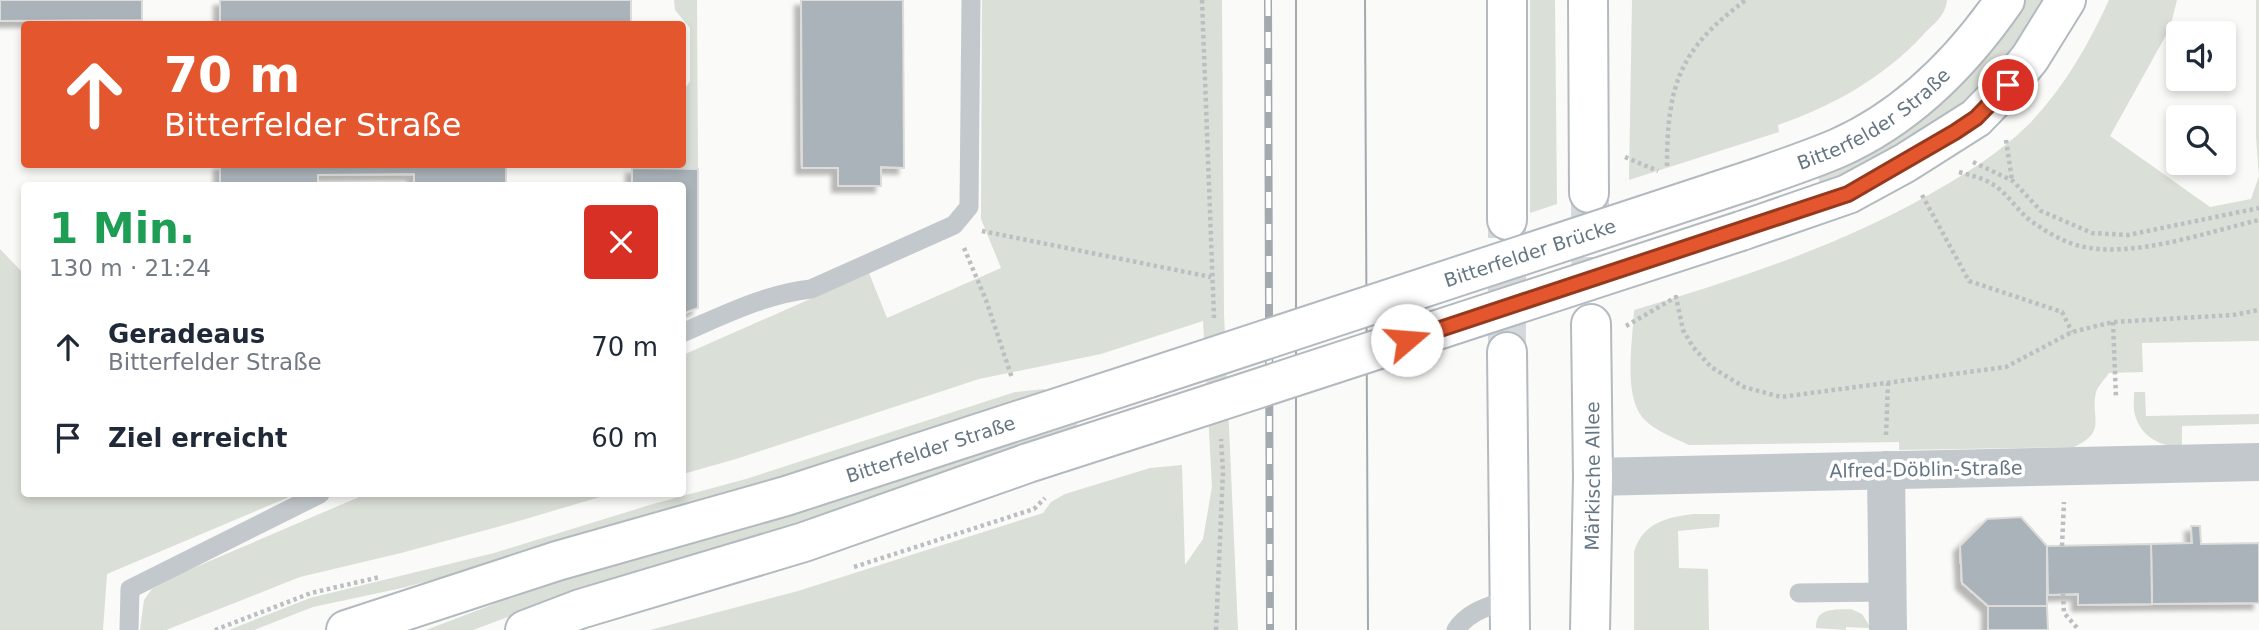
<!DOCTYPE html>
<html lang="de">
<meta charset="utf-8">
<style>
body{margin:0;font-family:"DejaVu Sans",sans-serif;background:#f6f6f7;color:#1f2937;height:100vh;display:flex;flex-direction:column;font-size:26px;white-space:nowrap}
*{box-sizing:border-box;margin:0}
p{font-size:23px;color:#747a83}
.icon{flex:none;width:38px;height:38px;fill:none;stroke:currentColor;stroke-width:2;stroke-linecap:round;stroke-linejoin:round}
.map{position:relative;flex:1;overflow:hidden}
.details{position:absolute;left:21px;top:182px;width:665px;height:315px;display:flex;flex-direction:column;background:#fff;border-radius:7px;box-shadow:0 4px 10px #0003}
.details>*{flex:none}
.hud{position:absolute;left:21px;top:21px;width:665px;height:147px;border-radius:7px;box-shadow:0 4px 10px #0003;background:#e4572e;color:#fff;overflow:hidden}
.fabs{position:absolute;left:2166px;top:21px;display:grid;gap:14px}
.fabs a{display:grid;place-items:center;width:70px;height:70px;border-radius:7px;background:#fff;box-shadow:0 4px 10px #0003;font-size:35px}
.pin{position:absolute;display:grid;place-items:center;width:60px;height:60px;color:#fff;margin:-30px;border:4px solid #fff;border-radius:50%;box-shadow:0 2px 7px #0007}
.me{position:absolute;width:77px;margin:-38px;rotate:72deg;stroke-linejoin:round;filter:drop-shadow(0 0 5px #0008)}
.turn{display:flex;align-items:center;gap:24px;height:147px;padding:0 28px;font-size:32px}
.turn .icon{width:91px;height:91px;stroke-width:2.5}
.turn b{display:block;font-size:49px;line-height:60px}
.round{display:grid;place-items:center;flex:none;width:74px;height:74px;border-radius:7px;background:#f6f6f7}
.headline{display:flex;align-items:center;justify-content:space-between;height:119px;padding:0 28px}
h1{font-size:42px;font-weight:700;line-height:52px;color:#1e9e55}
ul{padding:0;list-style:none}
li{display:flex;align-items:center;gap:21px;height:91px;padding:0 28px}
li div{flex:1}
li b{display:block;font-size:26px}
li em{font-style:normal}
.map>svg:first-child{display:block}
.green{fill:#dadfd7}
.building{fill:#aab3b9;stroke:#dcdcda;stroke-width:2;filter:url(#shadow)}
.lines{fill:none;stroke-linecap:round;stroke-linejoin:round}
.primary-tunnel{stroke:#d5d9db;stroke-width:38;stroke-dasharray:38 19;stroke-linecap:butt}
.secondary-casing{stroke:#b3babf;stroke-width:42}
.primary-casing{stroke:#b5babe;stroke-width:42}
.path{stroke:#bbbfc2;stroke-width:4.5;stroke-dasharray:3.5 3.5;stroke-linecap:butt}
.service{stroke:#c3c8cc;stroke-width:19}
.minor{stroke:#c3c8cc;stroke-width:38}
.secondary{stroke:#fff;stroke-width:38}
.primary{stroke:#fff;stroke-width:38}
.tram{stroke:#a2aab0;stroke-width:2}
.rail-casing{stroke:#a2aab0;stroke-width:8}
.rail{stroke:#fff;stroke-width:5;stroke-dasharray:16;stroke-linecap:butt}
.secondary-bridge-casing{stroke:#b3babf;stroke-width:42;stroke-linecap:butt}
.secondary-bridge{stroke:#fff;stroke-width:38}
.route-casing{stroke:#94391e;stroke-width:18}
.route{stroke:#e4572e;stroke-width:12}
.labels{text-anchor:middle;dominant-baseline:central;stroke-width:7;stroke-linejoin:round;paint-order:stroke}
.street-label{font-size:19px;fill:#657683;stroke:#fff}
</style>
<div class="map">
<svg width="2259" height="630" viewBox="0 0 2259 630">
<defs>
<filter id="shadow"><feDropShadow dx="-6" dy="6" stdDeviation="2" flood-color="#0004"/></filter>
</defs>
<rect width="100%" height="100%" fill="#fafaf8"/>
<g class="green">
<path d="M674 0H697L698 169 632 168 635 165 682 164 683 92 690 81V28L675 10Z"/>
<path d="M982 0H1222L1224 314 1238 630H650L798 591 1043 513 1051 502 1065 494 1150 468 1182 465 1185 565 1203 539 1212 487 1203 321 1101 354 979 379 736 459 683 474V355L869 273 887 318 1001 268 981 219Z"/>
<path d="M1530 0H1555L1557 204 1530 213Z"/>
<path d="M1632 0H1947C1945 17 1934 23 1923 35 1883 78 1833 106 1778 125L1779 132 1629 180Z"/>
<path d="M2025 0H2044L2015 50 1957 112 1823 192 1818 177 2011 24Z"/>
<path d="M2109 0H2177L2170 28 2110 136 2210 207 2251 199 2259 176 2256 138V0H2259V341L2142 343 2143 372 2109 373C2105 379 2098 386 2096 392 2090 418 2108 431 2074 447L1899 450V442L1689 445C1674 438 1653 430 1642 417 1623 392 1633 340 1634 310 1734 280 1834 248 1925 197 1962 176 1999 154 2029 124 2063 89 2089 44 2109 0Z"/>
<path d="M0 249 24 274V494H296L107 574 103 630H0Z"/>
<path d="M1044 389 1045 392 750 489 622 522 491 564 402 588 313 607 254 630H229L310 598 494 553 653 504 746 479 1015 392Z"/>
<path d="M2134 392H2145L2146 416 2259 414V424L2182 426V447C2161 447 2141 437 2135 415 2133 408 2134 399 2134 392Z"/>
<path d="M1075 420 1081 434 826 518 587 588 473 630H426L563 578Z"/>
<path d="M366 494H610L512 523 401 553 300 577 166 630H140L144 600 152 589 184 572Z"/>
<path d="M1695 514H1720L1719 527 1678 531 1679 568 1708 569 1709 630H1634V552C1643 522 1668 517 1695 514Z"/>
<path d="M1851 609 1862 614 1869 625V628L1846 627V630L1816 628C1815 607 1836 610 1851 609Z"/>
</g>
<g class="building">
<path d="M0 0H142V20L0 21Z"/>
<rect x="220" y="0" width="411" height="24"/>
<path d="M801 0H903L904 168 881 167V186H838V168H802Z"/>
<path d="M220 164H506V186H414V174L318 175V186H220Z"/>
<path d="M632 168 698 169V308L682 314V186H632Z"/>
<path d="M2021 517 2047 546V606H1988L1962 583 1960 546 1987 519Z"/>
<path d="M2191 526H2200L2201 544 2259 543V603L2152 604 2151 544 2192 543Z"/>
<path d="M2151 544 2152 604 2078 605V594L2048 595 2047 546Z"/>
<path d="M1988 606H2047L2048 630H1988Z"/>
</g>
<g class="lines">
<g class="primary-tunnel">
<path d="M1590 200 1591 324"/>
<path d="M1507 352V229"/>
</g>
<g class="secondary-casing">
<g id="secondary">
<path id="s1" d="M1751 180C1780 170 1810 160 1838 148 1908 117 1962 62 2005 0"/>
<path d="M1741 231 1848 194 1905 163 1976 118 2008 85 2030 58 2066 0"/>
<path id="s2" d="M346 630 557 561 786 496 1149 378"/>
<path d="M525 630 580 609 804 542 1028 463 1149 424"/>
</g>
</g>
<g class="primary-casing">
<g id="primary">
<path d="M1507 0V220"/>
<path d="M1588 0 1589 193"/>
<path d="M1507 352 1510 630"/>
<path id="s3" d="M1590 630 1593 477 1591 324"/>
</g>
</g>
<g class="path">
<path d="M1202 0 1214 318"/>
<path d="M2006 140 2012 180"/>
<path d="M1625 157 1658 171"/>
<path d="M1973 162 2013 181 2041 211 2092 233 2128 235 2259 208"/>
<path d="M1667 166C1667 85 1680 48 1746 0"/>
<path d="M1959 172C1973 176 1987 179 1998 188 2012 199 2021 216 2037 225 2050 234 2064 242 2080 246 2132 259 2207 232 2259 220"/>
<path d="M1922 195 1969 281 2062 312 2072 332"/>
<path d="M982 231 1211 277"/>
<path d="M964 248 986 300 1012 378"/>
<path d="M2113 322 2116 398"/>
<path d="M1626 326 1676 297 1683 330 1693 347 1711 367 1744 387 1781 397 2006 367 2072 332 2113 322 2233 315 2259 310"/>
<path d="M1886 435 1888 383"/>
<path d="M2062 546 2064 502"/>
<path d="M854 567 1034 509 1045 498"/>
<path d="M2063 594 2064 613 2079 630"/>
<path d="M215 630 311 593 380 577"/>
<path d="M1216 630 1223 472 1221 439"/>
</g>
<g class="service">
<path d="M682 333C724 315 765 294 811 289L954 225 969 207 971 0"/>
<path d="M1799 593 1887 592"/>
<path d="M129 630 130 589 320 494"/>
<path d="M1456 630C1468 611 1490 606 1510 599"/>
</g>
<g class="minor">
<path d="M1886 470 1888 630"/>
<path d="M1593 477 2259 462"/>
</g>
<use href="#secondary" class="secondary"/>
<use href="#primary" class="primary"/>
<g class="tram">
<path d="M1296 0V630"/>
<path d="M1365 0 1368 630"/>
</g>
<g class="rail-casing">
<path id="rail" d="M1268 0 1270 630"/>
</g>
<use href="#rail" class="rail"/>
<g class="secondary-bridge-casing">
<g id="secondary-bridge">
<path id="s4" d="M1149 378 1751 180"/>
<path d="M1149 424 1741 231"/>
</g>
</g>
<use href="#secondary-bridge" class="secondary-bridge"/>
</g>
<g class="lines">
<g class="route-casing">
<path id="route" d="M1407 340 1848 194 1955 132 1976 118 2008 85"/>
</g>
<use href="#route" class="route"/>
</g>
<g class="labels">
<g class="street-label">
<text stroke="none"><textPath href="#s1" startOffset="138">Bitterfelder Straße</textPath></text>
<text stroke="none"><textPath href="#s4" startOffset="401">Bitterfelder Brücke</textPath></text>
<text stroke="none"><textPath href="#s2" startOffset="612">Bitterfelder Straße</textPath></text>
<text transform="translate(1926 469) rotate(-1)">Alfred-Döblin-Straße</text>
<text stroke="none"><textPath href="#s3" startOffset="154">Märkische Allee</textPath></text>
</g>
</g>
</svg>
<div class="fabs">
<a><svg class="icon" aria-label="sound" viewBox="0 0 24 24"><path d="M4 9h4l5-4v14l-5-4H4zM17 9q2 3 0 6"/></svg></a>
<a><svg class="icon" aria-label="search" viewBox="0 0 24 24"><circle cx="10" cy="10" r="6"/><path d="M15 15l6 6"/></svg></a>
</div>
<div class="pin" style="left:2008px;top:85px;background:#d93025"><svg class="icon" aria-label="arrive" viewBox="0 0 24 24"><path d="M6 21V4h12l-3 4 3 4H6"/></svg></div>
<svg class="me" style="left:1407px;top:340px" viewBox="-20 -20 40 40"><circle r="19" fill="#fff"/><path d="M0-13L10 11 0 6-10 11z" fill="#e4572e"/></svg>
<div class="hud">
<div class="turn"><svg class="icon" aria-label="ahead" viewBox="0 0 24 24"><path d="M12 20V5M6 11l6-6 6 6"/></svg><div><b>70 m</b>Bitterfelder Straße</div></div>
</div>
<section class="details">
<div class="headline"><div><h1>1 Min.</h1><p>130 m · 21:24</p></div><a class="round" style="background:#d93025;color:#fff"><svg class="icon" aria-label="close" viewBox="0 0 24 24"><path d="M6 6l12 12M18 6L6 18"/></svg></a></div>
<ul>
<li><svg class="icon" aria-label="ahead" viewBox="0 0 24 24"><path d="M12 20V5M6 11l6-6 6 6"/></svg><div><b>Geradeaus</b><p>Bitterfelder Straße</p></div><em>70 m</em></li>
<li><svg class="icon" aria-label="arrive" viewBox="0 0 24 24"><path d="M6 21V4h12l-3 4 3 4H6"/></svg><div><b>Ziel erreicht</b></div><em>60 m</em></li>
</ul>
</section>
</div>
